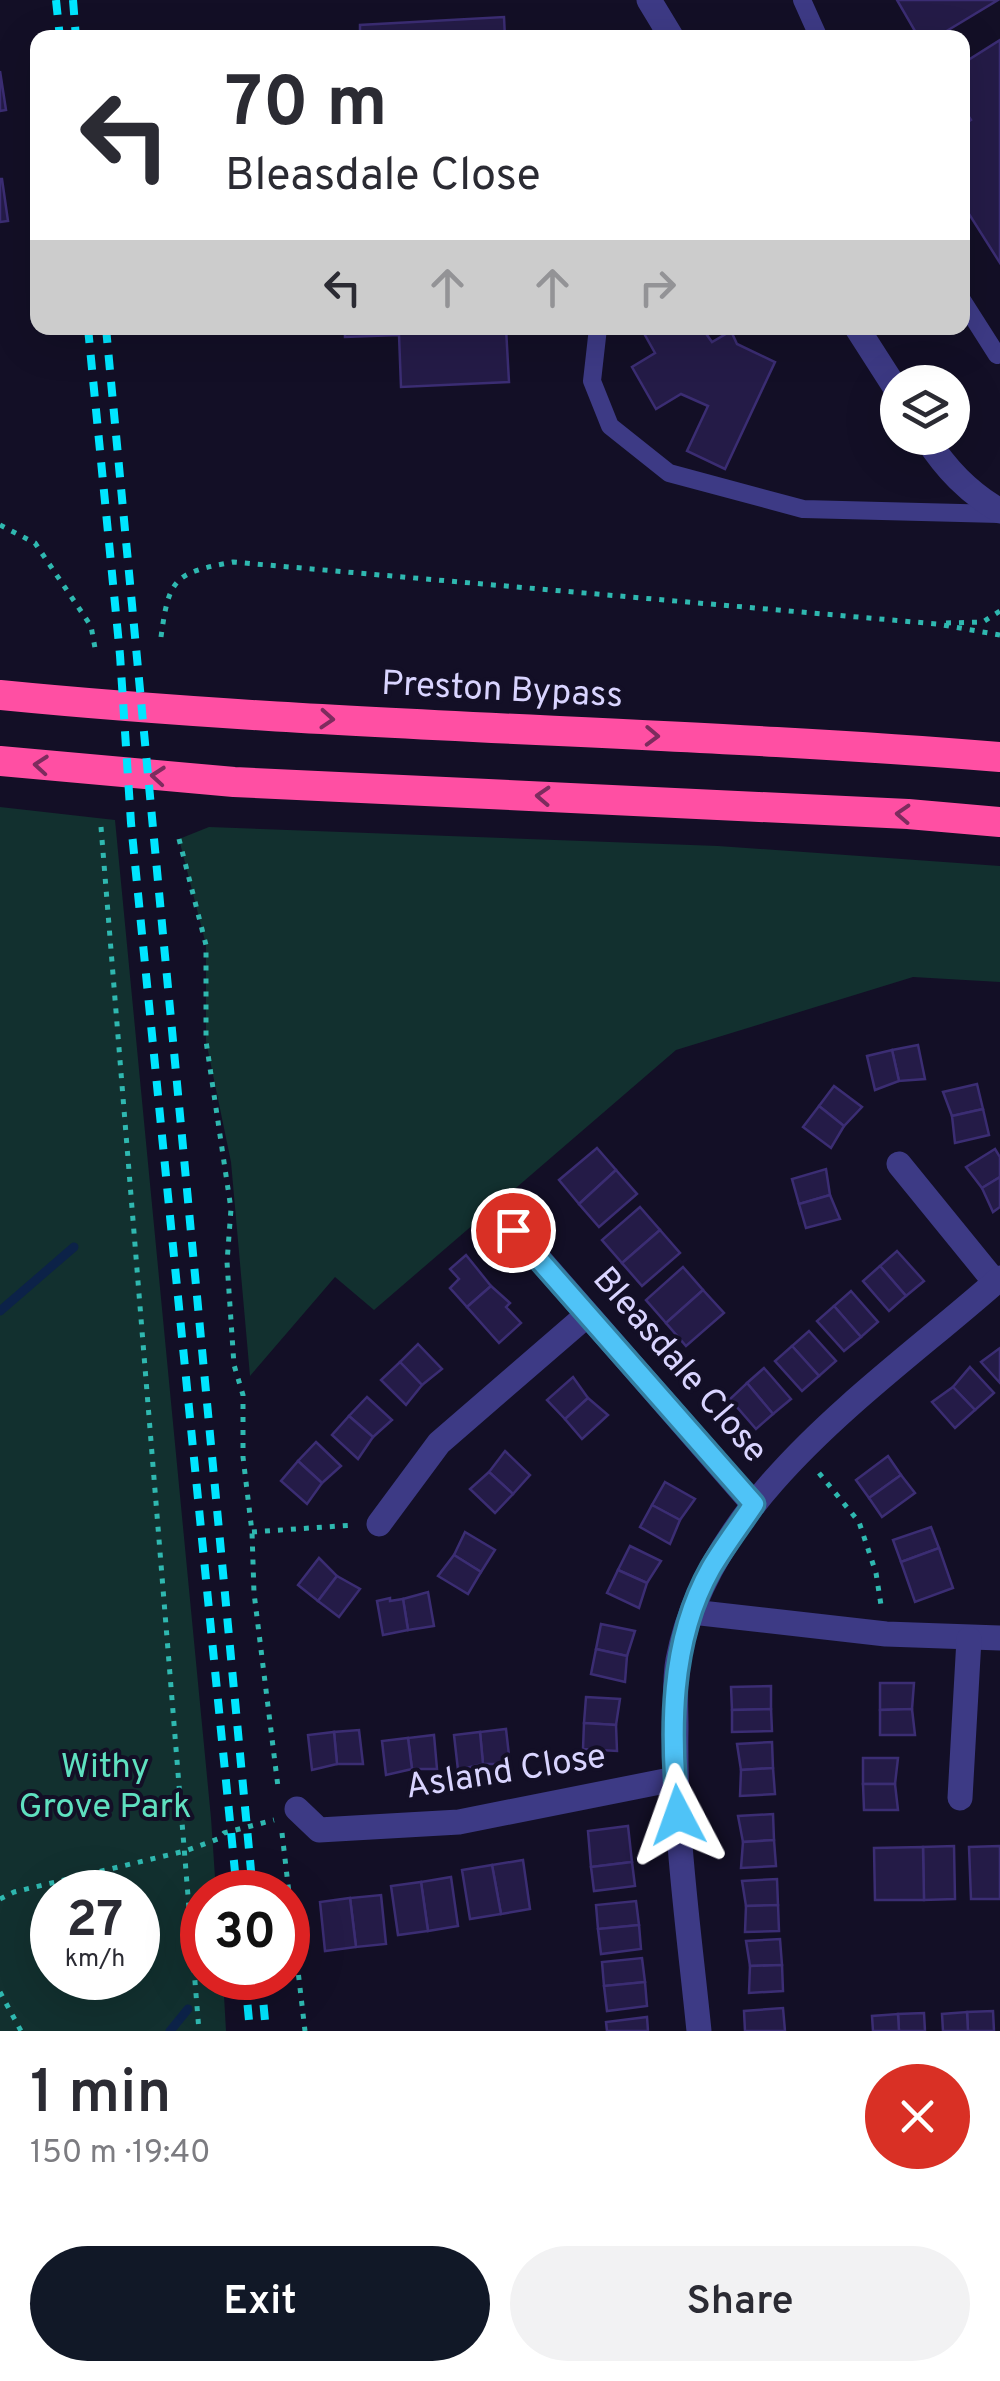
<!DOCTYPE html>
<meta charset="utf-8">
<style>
body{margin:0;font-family:Overpass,sans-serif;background:#f2f2f3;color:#2b2b33;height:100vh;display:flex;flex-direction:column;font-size:38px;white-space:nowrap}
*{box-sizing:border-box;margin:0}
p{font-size:32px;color:#7c7c81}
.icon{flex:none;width:55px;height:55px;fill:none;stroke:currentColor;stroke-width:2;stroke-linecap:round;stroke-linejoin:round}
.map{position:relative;height:2031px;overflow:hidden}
.drawer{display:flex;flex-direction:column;background:#fff;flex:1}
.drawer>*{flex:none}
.guide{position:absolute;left:30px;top:30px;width:940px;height:305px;border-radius:20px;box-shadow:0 10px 40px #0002;background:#fff;color:#2b2b33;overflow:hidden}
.buttons{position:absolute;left:880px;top:365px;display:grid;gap:20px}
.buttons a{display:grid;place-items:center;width:90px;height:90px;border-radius:50%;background:#fff;box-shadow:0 10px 40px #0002;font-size:50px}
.speed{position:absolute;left:30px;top:1870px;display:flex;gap:20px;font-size:50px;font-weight:700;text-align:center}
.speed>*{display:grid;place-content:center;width:130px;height:130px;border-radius:50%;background:#fff;box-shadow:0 10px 40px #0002;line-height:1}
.speed small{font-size:25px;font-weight:400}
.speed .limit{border:15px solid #d22;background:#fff;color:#111}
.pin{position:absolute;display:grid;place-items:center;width:85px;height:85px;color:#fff;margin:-42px;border:5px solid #fff;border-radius:50%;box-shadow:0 2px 10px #0007}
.me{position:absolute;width:110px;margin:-55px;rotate:356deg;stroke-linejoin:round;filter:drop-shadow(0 0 8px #0008)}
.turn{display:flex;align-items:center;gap:35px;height:210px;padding:0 30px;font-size:45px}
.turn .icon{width:130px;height:130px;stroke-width:2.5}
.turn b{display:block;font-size:70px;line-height:85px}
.lanes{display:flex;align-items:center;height:95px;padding:0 30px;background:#0003;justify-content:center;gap:50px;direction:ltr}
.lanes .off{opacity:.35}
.round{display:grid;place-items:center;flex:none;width:105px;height:105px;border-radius:52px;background:#f2f2f3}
.head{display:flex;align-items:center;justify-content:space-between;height:170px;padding:0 30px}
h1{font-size:60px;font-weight:600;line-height:75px}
.cta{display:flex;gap:20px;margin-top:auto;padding:20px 30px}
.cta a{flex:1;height:115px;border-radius:60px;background:#111827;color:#fff;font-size:40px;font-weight:600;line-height:115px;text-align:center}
.cta a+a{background:#f2f2f3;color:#2b2b33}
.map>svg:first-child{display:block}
.green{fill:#12302f;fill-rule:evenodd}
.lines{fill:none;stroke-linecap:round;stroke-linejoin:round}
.stream{stroke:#0c2248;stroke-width:9}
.building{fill:#241b47;stroke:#3b2d73;stroke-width:2.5}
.path{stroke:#2fb8b0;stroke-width:5;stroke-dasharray:5 8;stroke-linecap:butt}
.lane{stroke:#3d3a85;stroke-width:18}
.street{stroke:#3d3a85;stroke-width:25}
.highway{stroke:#ff4fa3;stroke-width:30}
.rail{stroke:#00e5ff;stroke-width:8;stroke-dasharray:15 12;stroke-linecap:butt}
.oneway{stroke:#7d2c5e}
.route-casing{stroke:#337fa1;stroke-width:25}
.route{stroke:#4fc3f7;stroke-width:18}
.labels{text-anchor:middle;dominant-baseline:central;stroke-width:8;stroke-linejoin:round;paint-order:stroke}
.street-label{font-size:35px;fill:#d9d4ff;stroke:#130f26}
.park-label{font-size:35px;fill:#5fe0c0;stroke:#130f26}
</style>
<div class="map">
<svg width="1000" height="2031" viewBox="0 0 1000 2031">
<rect width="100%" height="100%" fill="#130f26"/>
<g class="green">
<path d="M0 807 115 820 211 1818 216 1892H202V1978H223L226 2031H0ZM52 1892H138V1978H52Z"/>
<path d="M209 827 718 846 1000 866V982L913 977 676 1050 374 1310 335 1277 250 1376 231 1162 206 1041V945L179 839Z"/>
</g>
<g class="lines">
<g class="stream">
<path d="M0 1311 74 1247"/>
<path d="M170 2031 188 2009"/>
</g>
</g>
<g class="building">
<path d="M897 0H998L935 38H919Z"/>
<path d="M504 17 505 38H360V25Z"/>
<path d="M1000 40V263L962 203V126L971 120 962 106V64Z"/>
<path d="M0 71 6 110 0 111Z"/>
<path d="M0 179H2L8 221 0 222Z"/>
<path d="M345 328H506L509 382 401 387 399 335 345 337Z"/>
<path d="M641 328H702L712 342 731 331 737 344 775 362 725 469 687 451 708 406 681 394 656 409 632 367 655 353Z"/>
<path d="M918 1045 925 1079 899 1081 892 1050Z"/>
<path d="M892 1050 899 1081 875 1090 867 1056Z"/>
<path d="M977 1084 983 1109 952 1116 943 1092Z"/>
<path d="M834 1086 862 1107 844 1126 819 1106Z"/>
<path d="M819 1106 844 1126 831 1148 803 1127Z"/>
<path d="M983 1109 989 1135 955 1143 952 1116Z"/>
<path d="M597 1148 616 1170 579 1204 559 1180Z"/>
<path d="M995 1149 1000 1157V1177L982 1188 966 1167Z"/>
<path d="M826 1169 830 1195 799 1204 792 1179Z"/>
<path d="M616 1170 637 1194 599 1227 579 1204Z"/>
<path d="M1000 1177V1207L993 1212 982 1188Z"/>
<path d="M830 1195 840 1219 806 1228 799 1204Z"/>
<path d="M640 1207 660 1230 622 1263 602 1240Z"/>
<path d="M660 1230 680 1253 642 1286 622 1263Z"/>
<path d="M897 1251 924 1281 906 1296 880 1266Z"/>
<path d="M466 1255 491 1286 467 1307 450 1288 459 1279 450 1269Z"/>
<path d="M880 1266 906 1296 889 1311 863 1281Z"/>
<path d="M683 1267 703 1290 666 1323 646 1300Z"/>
<path d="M491 1286 510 1303 506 1307 521 1323 499 1343 467 1307Z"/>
<path d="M703 1290 724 1313 686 1346 666 1323Z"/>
<path d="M851 1291 878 1322 861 1337 834 1306Z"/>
<path d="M834 1306 861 1337 844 1351 817 1321Z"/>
<path d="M809 1331 836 1361 819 1376 792 1346Z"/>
<path d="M418 1344 442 1369 422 1385 400 1362Z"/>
<path d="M792 1346 819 1376 802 1391 775 1361Z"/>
<path d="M1000 1348V1383L981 1362Z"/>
<path d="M400 1362 422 1385 406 1405 381 1380Z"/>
<path d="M970 1367 994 1393 975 1410 953 1387Z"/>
<path d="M764 1368 791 1399 773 1414 747 1383Z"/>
<path d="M573 1377 588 1398 565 1419 547 1400Z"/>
<path d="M747 1383 773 1414 756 1429 730 1399Z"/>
<path d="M953 1387 975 1410 955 1428 932 1402Z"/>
<path d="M367 1397 392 1420 373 1437 349 1416Z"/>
<path d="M588 1398 608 1415 582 1439 565 1419Z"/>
<path d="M349 1416 373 1437 358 1459 332 1435Z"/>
<path d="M316 1442 341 1466 322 1483 298 1461Z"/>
<path d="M505 1451 530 1475 513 1494 489 1472Z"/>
<path d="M888 1456 901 1475 869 1498 856 1480Z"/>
<path d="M298 1461 322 1483 307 1504 281 1481Z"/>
<path d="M489 1472 513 1494 495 1513 470 1489Z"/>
<path d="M901 1475 915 1493 882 1517 869 1498Z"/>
<path d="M665 1482 695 1499 680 1520 652 1505Z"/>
<path d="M652 1505 680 1520 670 1544 640 1527Z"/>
<path d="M931 1527 939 1548 901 1562 893 1540Z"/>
<path d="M465 1532 495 1550 481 1572 454 1555Z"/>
<path d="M630 1546 661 1561 647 1583 618 1570Z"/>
<path d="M939 1548 953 1588 915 1602 901 1562Z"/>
<path d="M454 1555 481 1572 468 1594 438 1576Z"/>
<path d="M319 1558 337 1576 318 1601 298 1585Z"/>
<path d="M618 1570 647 1583 639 1608 607 1593Z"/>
<path d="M337 1576 360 1589 339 1617 318 1601Z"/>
<path d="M428 1592 434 1626 408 1630 403 1599Z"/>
<path d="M390 1598V1601L403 1599 408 1630 383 1635 377 1601Z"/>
<path d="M601 1624 635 1631 627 1656 596 1649Z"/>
<path d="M596 1649 627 1656 625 1682 591 1674Z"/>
<path d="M880 1683H914L912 1709 880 1710Z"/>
<path d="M771 1686V1709L732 1710 731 1687Z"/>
<path d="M586 1697 620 1699 616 1725 584 1723Z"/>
<path d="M771 1709 772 1731 732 1732V1710Z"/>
<path d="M912 1709 915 1735H880V1710Z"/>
<path d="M584 1723 616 1725 617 1751 583 1749Z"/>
<path d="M506 1729 510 1764H483L480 1732Z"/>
<path d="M359 1730 363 1764H337L334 1732Z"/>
<path d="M334 1732 337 1764 312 1770 308 1735Z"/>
<path d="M480 1732 483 1764 458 1770 454 1735Z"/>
<path d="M434 1735 437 1769H412L408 1738Z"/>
<path d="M408 1738 412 1769 386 1775 382 1741Z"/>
<path d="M772 1742 773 1768 741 1770 737 1744Z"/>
<path d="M863 1758H898L895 1784H863Z"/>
<path d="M773 1768 775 1794 740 1796 741 1770Z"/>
<path d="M863 1784H895L898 1810H864Z"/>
<path d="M773 1814 774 1840 743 1842 738 1816Z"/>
<path d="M628 1826 632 1862 591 1867 588 1831Z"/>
<path d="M774 1840 776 1866 741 1868 743 1842Z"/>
<path d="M954 1846 955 1899 924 1900 923 1847Z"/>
<path d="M1000 1846V1899H971L969 1847Z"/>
<path d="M923 1847 924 1900H875L874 1848Z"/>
<path d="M523 1860 530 1909 501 1914 492 1865Z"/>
<path d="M632 1862 635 1886 594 1891 591 1867Z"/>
<path d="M492 1865 501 1914 470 1919 462 1870Z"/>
<path d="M451 1877 458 1926 428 1931 421 1882Z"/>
<path d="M777 1879 778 1905 746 1906 742 1881Z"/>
<path d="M421 1882 428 1931 398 1935 391 1886Z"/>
<path d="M381 1895 386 1944 356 1947 350 1898Z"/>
<path d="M350 1898 356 1947 325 1951 320 1902Z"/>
<path d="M636 1901 639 1925 598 1929 596 1905Z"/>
<path d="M778 1905 779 1931 745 1932 746 1906Z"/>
<path d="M639 1925 641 1949 601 1954 598 1929Z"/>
<path d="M780 1939 782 1965 750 1966 746 1941Z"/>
<path d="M642 1958 645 1982 604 1986 602 1962Z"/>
<path d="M782 1965 783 1991 749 1993 750 1966Z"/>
<path d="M645 1982 647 2006 607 2011 604 1986Z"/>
<path d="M783 2008 785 2031H745L744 2011Z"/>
<path d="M993 2011 994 2031H968L967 2012Z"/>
<path d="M967 2012 968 2031H943L942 2014Z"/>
<path d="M924 2013 925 2031H899L898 2014Z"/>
<path d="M898 2014 899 2031H873L872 2016Z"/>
<path d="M647 2017 648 2031H607L606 2022Z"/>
</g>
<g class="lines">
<g class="path">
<path d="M0 525 35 543 91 626 95 648"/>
<path d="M946 623 983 622 1000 611"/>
<path d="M161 637C169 578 174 573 233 562L937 624 1000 635"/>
<path d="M101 827 199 2031"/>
<path d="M179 839 206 945V1041L231 1209 227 1262 234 1365 243 1395V1457L252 1532 254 1593 278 1787"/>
<path d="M819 1473 859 1522 876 1573 881 1605"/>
<path d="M252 1532 354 1525"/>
<path d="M282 1833 305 2031"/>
<path d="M0 1899 14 1892 185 1851 218 1839 224 1833 274 1820"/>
<path d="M0 1992 21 2031"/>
</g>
<g class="lane">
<path d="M802 0 819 38"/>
<path d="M962 300 997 355"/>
<path d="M598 328 592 381 610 426 669 473 803 509 1000 514"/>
</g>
<g class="street">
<path d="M649 0 672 38"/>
<path d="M857 328 898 392"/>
<path d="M926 438C946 469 968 492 1000 511"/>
<path d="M899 1164 995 1282"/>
<path d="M513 1229 753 1504"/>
<path d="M379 1524 439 1443 587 1315"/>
<path d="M692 1612 886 1634 1000 1638"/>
<path d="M960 1798 969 1639"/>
<path d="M297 1809 319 1830 459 1822 675 1779"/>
<path d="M699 2031C689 1931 674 1829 676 1728 676 1706 674 1681 678 1660 710 1493 882 1383 1000 1278"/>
</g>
<g class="highway">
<path d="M0 695C333 728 667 730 1000 757"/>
<path d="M0 761 234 782 908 814 1000 822"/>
</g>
<g class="rail">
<path d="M56 0 60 38"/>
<path d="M73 0 76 38"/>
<path d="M88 328 120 655 131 823 237 1892"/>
<path d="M106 328 253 1892"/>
<path d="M245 1978 250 2031"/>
<path d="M261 1978 266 2031"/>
</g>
</g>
<defs><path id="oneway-chevron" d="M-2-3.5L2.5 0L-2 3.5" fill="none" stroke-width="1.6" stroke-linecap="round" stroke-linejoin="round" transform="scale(2.5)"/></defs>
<g class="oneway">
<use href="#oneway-chevron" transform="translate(327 719) rotate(4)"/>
<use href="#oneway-chevron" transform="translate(652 736) rotate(2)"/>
<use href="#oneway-chevron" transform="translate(41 765) rotate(-175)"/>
<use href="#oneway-chevron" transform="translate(158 776) rotate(-175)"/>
<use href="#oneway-chevron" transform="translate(543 796) rotate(-177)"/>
<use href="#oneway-chevron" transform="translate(903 814) rotate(-177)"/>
</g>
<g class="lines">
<g class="route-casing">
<path id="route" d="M513 1230 754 1504C740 1525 724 1546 711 1568 669 1642 670 1733 678 1815"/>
</g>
<use href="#route" class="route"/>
</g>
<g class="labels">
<g class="street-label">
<text transform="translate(502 691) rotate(3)">Preston Bypass</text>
<text transform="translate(679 1366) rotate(49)">Bleasdale Close</text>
<text transform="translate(506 1773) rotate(-9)">Asland Close</text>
</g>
<g class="park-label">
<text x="105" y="1768">Withy<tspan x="105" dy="40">Grove Park</tspan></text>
</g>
</g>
</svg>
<div class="buttons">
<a><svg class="icon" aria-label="layers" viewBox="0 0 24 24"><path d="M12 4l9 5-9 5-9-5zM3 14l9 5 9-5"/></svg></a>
</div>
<div class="speed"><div>27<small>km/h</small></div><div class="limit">30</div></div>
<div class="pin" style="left:513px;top:1230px;background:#d93025"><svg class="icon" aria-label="arrive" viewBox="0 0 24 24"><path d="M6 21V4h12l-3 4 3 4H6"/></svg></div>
<svg class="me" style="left:678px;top:1815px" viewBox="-20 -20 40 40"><path d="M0-17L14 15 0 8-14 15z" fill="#4fc3f7" stroke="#fff" stroke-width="4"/></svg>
<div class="guide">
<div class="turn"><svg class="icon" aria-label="left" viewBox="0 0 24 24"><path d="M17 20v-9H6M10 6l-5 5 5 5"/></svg><div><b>70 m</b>Bleasdale Close</div></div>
<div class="lanes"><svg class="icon" aria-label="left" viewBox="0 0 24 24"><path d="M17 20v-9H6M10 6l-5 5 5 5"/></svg><svg class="icon off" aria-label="ahead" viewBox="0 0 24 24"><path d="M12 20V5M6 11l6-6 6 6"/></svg><svg class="icon off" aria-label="ahead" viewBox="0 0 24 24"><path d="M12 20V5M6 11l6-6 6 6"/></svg><svg class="icon off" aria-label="right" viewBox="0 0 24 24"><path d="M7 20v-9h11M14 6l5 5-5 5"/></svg></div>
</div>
</div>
<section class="drawer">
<div class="head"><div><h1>1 min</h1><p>150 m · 19:40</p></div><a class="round" style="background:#d93025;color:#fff"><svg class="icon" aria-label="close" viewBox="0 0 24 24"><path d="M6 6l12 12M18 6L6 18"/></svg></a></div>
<div class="cta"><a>Exit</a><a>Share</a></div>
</section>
